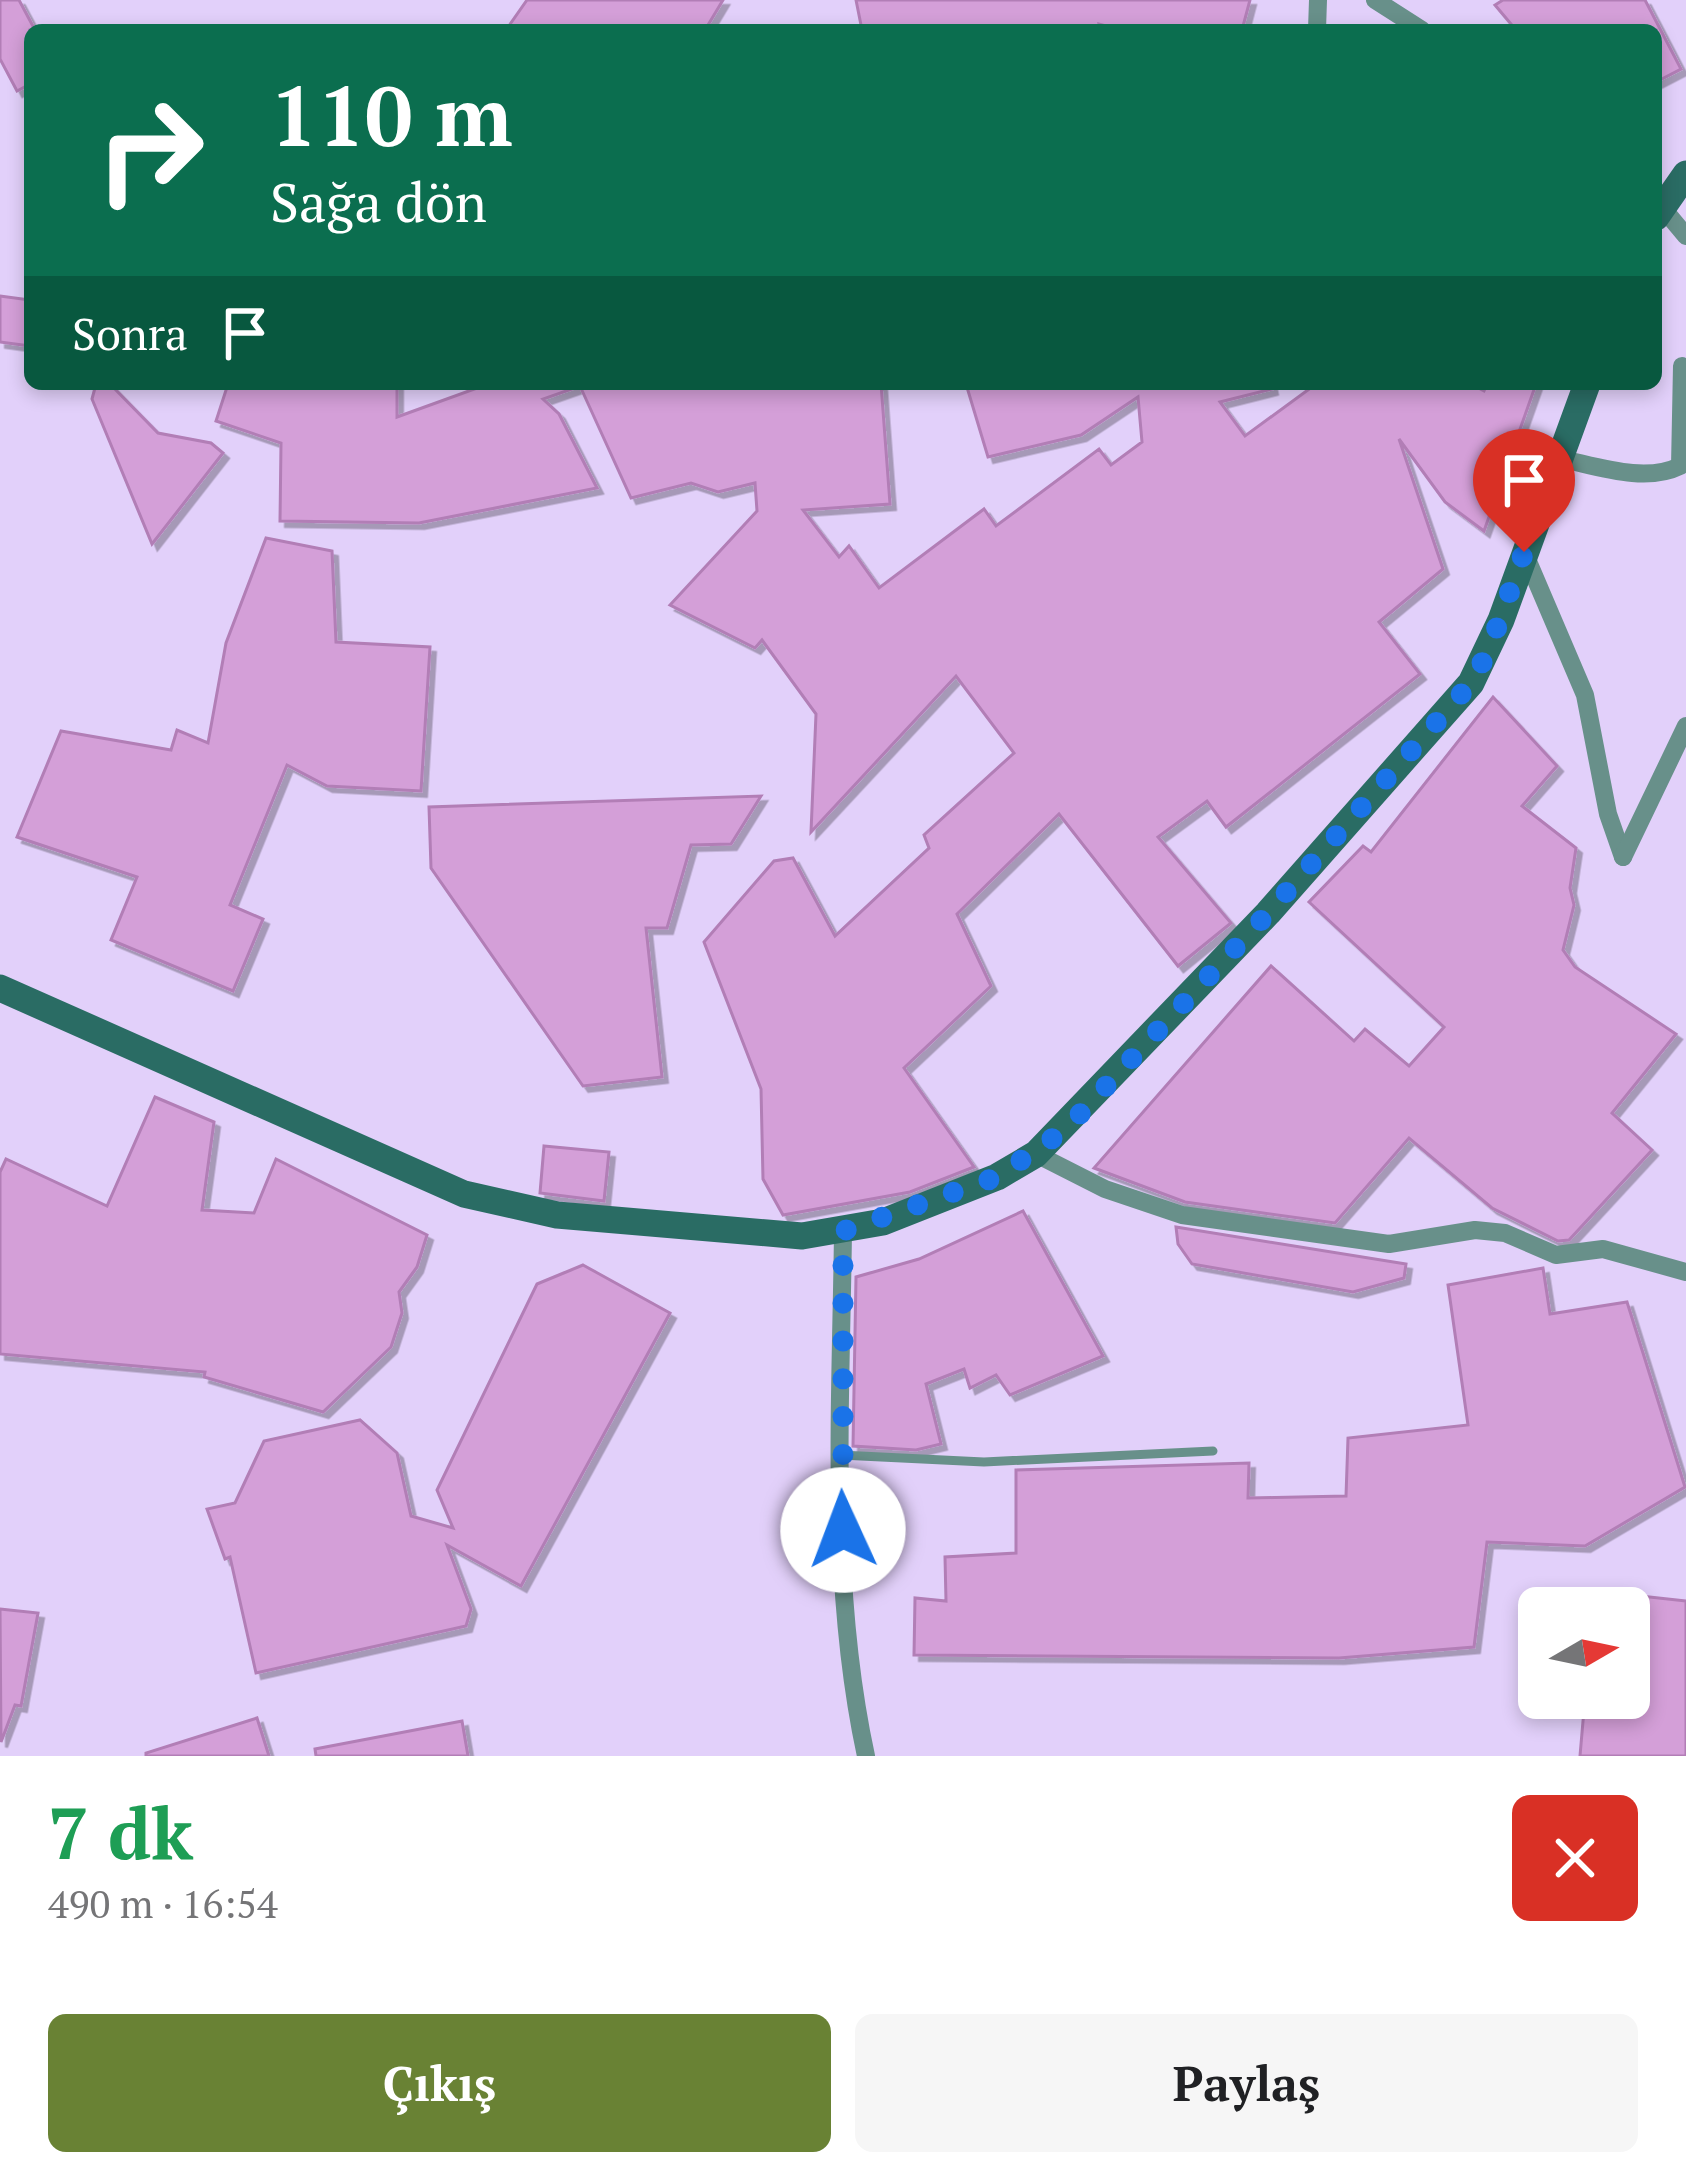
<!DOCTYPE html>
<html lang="tr">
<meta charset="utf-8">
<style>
body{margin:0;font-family:"PT Serif",serif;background:#f6f6f6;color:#202124;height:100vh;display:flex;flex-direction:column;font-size:45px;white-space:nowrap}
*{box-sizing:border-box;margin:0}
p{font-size:39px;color:#757577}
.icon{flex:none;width:66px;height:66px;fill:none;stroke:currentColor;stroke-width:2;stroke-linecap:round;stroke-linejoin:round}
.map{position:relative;height:1756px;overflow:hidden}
.side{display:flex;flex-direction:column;background:#fff;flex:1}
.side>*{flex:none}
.guide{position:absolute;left:24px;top:24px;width:1638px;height:366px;border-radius:18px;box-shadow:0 6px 18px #0003;background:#0b6e4f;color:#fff;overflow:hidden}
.needle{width:78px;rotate:81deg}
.buttons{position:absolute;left:1518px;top:1587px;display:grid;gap:24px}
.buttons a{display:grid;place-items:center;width:132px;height:132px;border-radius:18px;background:#fff;box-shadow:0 6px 18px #0003;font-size:60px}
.pin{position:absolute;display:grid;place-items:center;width:102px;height:102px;color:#fff;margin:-123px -51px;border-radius:50% 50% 50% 0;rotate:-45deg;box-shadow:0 0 12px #0007}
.pin .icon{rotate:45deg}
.me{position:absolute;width:132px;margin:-66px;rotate:358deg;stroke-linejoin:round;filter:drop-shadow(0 0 9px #0008)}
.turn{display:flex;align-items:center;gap:42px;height:252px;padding:0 48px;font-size:54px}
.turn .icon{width:156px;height:156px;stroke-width:2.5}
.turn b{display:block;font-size:84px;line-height:102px}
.then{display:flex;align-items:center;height:114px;padding:0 48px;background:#0003;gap:24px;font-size:45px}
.round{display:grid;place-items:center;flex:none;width:126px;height:126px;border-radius:18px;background:#f6f6f6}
.summary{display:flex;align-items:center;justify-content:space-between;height:204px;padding:0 48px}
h1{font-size:72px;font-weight:600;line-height:90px;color:#1e9e55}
.cta{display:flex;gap:24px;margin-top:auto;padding:24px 48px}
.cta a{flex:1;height:138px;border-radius:18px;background:#698234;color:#fff;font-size:48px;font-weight:600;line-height:138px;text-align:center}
.cta a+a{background:#f6f6f6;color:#202124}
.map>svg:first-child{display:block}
.building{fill:#d49fd8;stroke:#b27eb6;stroke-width:3;filter:url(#shadow)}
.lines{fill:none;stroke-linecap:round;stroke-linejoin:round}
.lane{stroke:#68908a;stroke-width:9}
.street{stroke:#68908a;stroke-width:18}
.secondary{stroke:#2a6c64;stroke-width:27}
.route{stroke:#1a73e8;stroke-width:21;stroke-dasharray:0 37.8}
</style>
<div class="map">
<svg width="1686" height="1756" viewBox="0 0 1686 1756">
<defs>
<filter id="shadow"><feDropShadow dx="5.5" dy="5.5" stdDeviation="0" flood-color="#0004"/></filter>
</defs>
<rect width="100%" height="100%" fill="#e2d0fa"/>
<g class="building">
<path d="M0 0H19L35 30H30V84L17 91 0 59Z"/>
<path d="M527 0H723L705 30H506Z"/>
<path d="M856 0H1250L1242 30H1121L1099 24 1100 30H862Z"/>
<path d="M1503 0H1645L1681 69 1656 82V30H1516L1495 5Z"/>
<path d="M0 296 30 300V346L0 342Z"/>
<path d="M96 384H110L158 433 211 443 223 453 152 544 92 399Z"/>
<path d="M228 384H397V417L488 384H881L890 504 803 510 839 557 849 546 879 588 984 509 996 526 1099 449 1111 465 1142 442 1138 397 1081 435 988 457 966 384H1271L1272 389 1220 402 1245 436 1316 384H1471L1484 391 1487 384H1536L1484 531 1445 502 1399 439 1443 569 1379 622 1420 674 1226 827 1207 801 1158 837 1231 923 1178 966 1059 814 957 914 991 986 904 1068 974 1167 910 1192 783 1215 763 1179 761 1089 704 942 774 861 793 858 835 936 929 848 924 835 1014 753 956 676 811 832 816 714 762 640 755 648 670 605 757 511 755 483 718 492 691 483 631 498 580 386 543 399 559 414 597 488 419 523 280 521 281 443 216 421Z"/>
<path d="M266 538 332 551 336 642 430 647 421 791 327 786 287 765 230 905 263 919 233 991 111 940 137 877 17 837 61 731 171 750 177 730 208 743 226 643Z"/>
<path d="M1493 697 1557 766 1522 806 1576 848 1570 888 1574 905 1563 950 1575 967 1676 1034 1612 1113 1652 1150 1569 1240 1558 1241 1492 1208 1409 1138 1335 1223 1185 1202 1094 1168 1271 966 1354 1041 1365 1029 1409 1066 1444 1027 1309 902 1363 846 1371 852Z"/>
<path d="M761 796 731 844 691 845 667 928H646L662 1077 583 1086 431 868 429 807Z"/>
<path d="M155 1097 214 1122 202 1210 254 1213 276 1159 427 1235 417 1267 399 1292 402 1313 391 1347 323 1412 204 1377 205 1372 0 1354V1172L6 1159 107 1206Z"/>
<path d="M544 1146 609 1152 604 1201 540 1193Z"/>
<path d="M1023 1211 1103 1356 1010 1395 996 1375 970 1388 964 1369 926 1384 941 1444 916 1450 853 1446 856 1277 919 1259Z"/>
<path d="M1176 1227 1406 1264 1404 1278 1353 1292 1192 1264 1178 1244Z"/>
<path d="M583 1265 670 1313 521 1586 447 1545 471 1609 466 1626 256 1673 230 1557 225 1559 207 1509 235 1503 264 1441 360 1420 397 1453 411 1516 453 1528 437 1490 537 1284Z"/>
<path d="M1543 1268 1550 1314 1627 1302 1685 1487 1585 1546 1487 1542 1474 1647 1339 1658 914 1655 915 1598 946 1601 945 1557 1016 1553V1470L1249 1463 1248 1498 1346 1496 1348 1438 1468 1425 1448 1285Z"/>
<path d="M1595 1591 1686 1601V1756H1580L1585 1698H1629V1608H1593Z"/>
<path d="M0 1609 38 1613 21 1706 15 1705 1 1742Z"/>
<path d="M257 1718 269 1756H146V1753Z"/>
<path d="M462 1721 468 1756H316L315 1749Z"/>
</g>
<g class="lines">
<path class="lane" d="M840 1455 984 1462 1213 1451"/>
<g class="street">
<path d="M1375 0 1422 30"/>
<path d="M1317 30 1318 0"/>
<path d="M1656 200 1686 236"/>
<path d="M1557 458C1594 465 1644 484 1680 466L1682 366"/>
<path d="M1524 552 1585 695 1608 814 1623 857"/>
<path d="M1623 857 1686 726"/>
<path d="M1036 1154 1105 1189 1182 1215 1389 1244 1475 1230 1505 1233 1556 1255 1603 1249 1686 1272"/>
<path d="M843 1231C841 1405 829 1585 866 1756"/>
</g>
<g class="secondary">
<path d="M1656 217 1686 174"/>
<path d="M0 988 464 1194 557 1215 802 1236 883 1222 997 1177 1036 1154 1268 913 1471 683 1501 620 1587 384"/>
</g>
</g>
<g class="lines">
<path class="route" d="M843 1530V1231L997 1177 1066 1129 1268 913 1471 683 1488 652 1524 552"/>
</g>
</svg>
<div class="buttons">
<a><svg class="needle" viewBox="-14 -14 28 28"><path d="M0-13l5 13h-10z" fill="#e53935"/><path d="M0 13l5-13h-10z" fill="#757577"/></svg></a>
</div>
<div class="pin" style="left:1524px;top:552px;background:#d93025"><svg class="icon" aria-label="arrive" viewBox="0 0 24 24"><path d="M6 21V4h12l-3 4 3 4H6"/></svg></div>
<svg class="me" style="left:843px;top:1530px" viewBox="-20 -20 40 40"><circle r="19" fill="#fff"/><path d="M0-13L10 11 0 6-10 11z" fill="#1a73e8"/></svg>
<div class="guide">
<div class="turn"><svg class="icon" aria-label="right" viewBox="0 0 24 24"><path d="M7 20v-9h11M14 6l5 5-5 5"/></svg><div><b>110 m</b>Sağa dön</div></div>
<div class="then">Sonra<svg class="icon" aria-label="arrive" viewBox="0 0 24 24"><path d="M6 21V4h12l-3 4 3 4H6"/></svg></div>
</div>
</div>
<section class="side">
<div class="summary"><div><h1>7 dk</h1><p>490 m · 16:54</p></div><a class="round" style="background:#d93025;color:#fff"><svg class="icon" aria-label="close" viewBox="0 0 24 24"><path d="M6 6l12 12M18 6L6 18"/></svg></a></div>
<div class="cta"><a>Çıkış</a><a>Paylaş</a></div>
</section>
